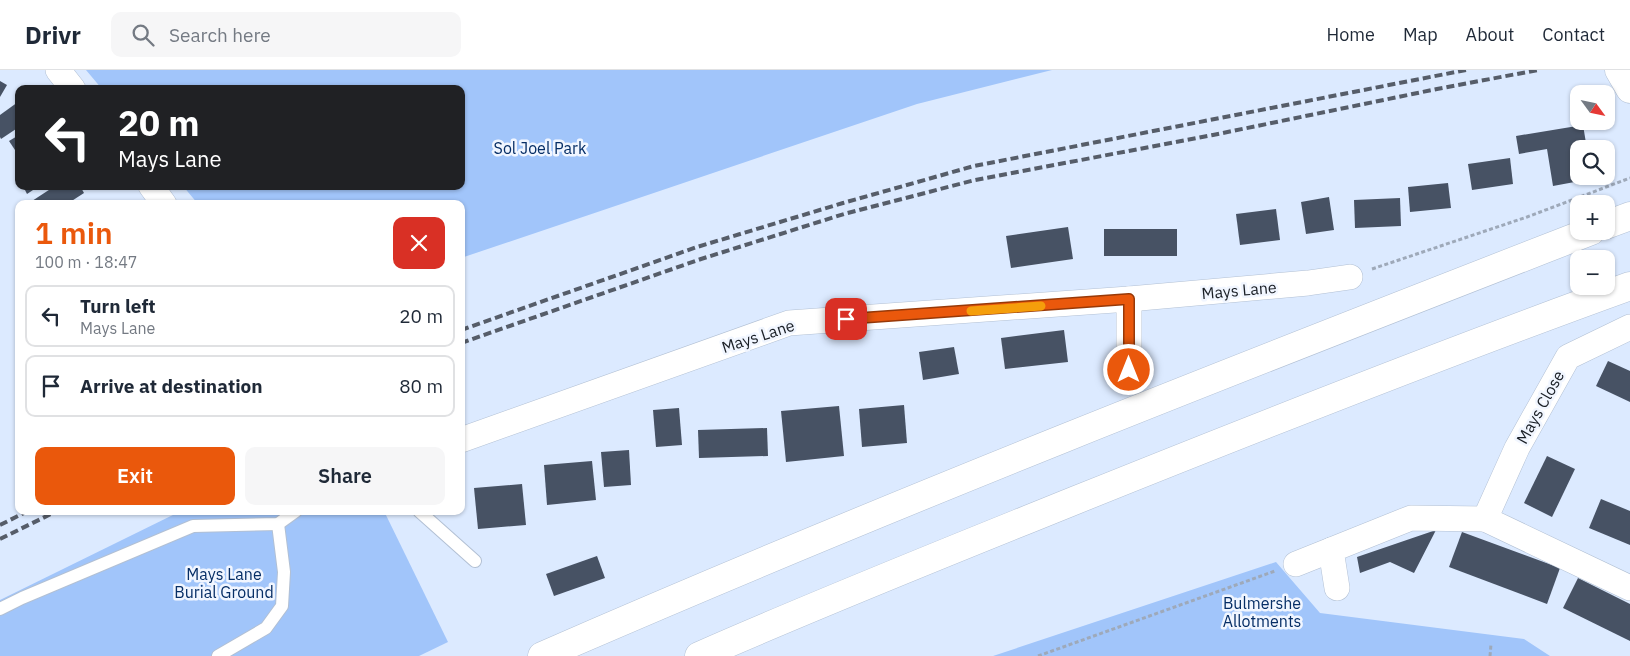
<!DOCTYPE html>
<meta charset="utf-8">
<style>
body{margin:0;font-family:"IBM Plex Sans",sans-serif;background:#f6f6f7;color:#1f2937;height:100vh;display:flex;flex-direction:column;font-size:19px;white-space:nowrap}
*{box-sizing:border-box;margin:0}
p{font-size:16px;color:#747a83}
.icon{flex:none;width:28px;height:28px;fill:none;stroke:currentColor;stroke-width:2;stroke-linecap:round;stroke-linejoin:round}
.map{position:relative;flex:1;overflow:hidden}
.details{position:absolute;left:15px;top:130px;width:450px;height:315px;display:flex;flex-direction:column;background:#fff;border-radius:10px;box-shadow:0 1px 4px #0004}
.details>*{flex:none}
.hud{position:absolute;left:15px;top:15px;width:450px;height:105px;border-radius:10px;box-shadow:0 1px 4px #0004;background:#202124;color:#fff;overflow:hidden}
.needle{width:32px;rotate:123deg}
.tools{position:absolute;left:1570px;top:15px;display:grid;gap:10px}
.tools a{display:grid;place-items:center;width:45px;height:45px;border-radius:10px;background:#fff;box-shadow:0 1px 4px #0004;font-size:25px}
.pin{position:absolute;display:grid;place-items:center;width:42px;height:42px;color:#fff;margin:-21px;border-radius:10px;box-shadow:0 2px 8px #0006}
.me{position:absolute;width:55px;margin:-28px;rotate:0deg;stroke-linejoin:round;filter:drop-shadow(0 0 4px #0008)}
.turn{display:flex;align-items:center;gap:18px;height:105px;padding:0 20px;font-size:22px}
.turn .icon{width:65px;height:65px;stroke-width:2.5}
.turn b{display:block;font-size:35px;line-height:42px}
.round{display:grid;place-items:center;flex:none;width:52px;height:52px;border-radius:10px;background:#f6f6f7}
.headline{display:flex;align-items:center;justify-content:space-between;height:85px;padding:0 20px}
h1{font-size:30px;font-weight:600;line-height:38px;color:#ea580c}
.cta{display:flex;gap:10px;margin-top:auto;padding:10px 20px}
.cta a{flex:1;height:58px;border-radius:10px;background:#ea580c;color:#fff;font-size:20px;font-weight:600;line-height:58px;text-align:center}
.cta a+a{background:#f6f6f7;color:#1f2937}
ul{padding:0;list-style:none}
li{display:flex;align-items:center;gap:15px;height:62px;margin:0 10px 8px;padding:0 10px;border:2px solid #e0e1e3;border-radius:10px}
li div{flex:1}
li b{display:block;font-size:19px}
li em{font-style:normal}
header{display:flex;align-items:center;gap:30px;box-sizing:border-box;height:70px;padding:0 25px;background:#fff;border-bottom:1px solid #e0e1e3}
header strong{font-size:24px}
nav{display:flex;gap:28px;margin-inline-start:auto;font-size:18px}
.search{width:350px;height:45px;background:#f6f6f7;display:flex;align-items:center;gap:12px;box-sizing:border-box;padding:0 18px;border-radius:10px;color:#747a83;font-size:19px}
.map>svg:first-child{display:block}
.green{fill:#a1c5fa}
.building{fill:#475264}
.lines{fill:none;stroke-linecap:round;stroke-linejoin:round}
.lane-casing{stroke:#b2c0d4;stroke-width:14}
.street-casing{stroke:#b2c0d4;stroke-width:26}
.secondary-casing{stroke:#b2c0d4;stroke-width:29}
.primary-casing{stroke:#b2c0d4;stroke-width:29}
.path{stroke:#9ea9b9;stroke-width:3;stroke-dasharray:4 2.5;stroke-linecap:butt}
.lane{stroke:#fff;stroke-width:12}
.street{stroke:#fff;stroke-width:25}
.secondary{stroke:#fff;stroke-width:28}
.primary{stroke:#fff;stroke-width:28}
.rail{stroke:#565d69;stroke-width:4;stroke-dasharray:8 4;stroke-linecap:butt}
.route-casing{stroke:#983908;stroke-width:12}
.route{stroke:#ea580c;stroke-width:9}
.slow{stroke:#f59e0b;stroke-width:9}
.labels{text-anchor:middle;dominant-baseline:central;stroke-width:5;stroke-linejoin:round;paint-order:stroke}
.park-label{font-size:16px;fill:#062e66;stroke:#f1f6ff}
.street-label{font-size:16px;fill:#191e25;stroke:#f1f6ff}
</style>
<header>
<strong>Drivr</strong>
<div class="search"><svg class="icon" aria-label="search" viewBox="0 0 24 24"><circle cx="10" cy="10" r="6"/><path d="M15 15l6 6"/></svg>Search here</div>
<nav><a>Home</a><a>Map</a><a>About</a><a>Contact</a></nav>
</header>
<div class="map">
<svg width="1630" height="586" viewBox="0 0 1630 586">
<rect width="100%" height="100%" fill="#dceaff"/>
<g class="green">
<path d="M86 0H1052L917 34 461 188V134H198L183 116H461V19H102Z"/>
<path d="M181 441H384L448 572 419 586H0V530Z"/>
<path d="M1276 492 1320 543 1524 569 1550 586H993Z"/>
</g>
<g class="building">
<path d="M0 11 7 15 0 27Z"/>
<path d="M18 32 19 57 1 69 0 67V45Z"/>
<path d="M1583 55 1586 73 1573 74 1580 111 1553 116 1547 79 1519 84 1516 66Z"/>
<path d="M19 65V86L9 71Z"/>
<path d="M1510 88 1513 114 1472 120 1468 94Z"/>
<path d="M1448 113 1451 138 1410 142 1408 117Z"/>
<path d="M23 116H39L27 124Z"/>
<path d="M55 116H80L84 123 67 134H34L32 131Z"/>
<path d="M1329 127 1334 160 1306 164 1301 132Z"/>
<path d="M1400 128 1401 156 1355 158 1354 130Z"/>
<path d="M1276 139 1280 170 1240 175 1236 144Z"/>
<path d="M1068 157 1073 189 1011 198 1006 166Z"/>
<rect x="1104" y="159" width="73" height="27"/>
<path d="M1064 260 1068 292 1005 299 1001 268Z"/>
<path d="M954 277 959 304 923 310 919 282Z"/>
<path d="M1608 291 1630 301V332L1596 316Z"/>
<path d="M904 335 907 373 862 377 859 339Z"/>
<path d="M839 336 844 386 786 392 781 341Z"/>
<path d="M679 338 682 375 656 377 653 340Z"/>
<path d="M767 358 768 386 699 388 698 360Z"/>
<path d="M629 380 631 415 604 417 601 382Z"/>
<path d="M1547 386 1575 399 1552 447 1524 433Z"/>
<path d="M592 391 596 430 547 435 544 395Z"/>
<path d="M522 414 526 455 478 459 474 418Z"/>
<path d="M1601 429 1630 441V475L1589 458Z"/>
<path d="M1436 460 1414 503 1390 492 1360 503 1357 487Z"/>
<path d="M1462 462 1560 498 1547 534 1449 497Z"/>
<path d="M597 486 605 508 554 526 546 504Z"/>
<path d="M1578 508 1630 534V571L1563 538Z"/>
</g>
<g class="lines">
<g class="lane-casing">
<g id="lane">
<path d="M419 441 475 491"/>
<path d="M0 539 22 528 193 456 278 454 296 441"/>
<path d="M218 586 266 558 282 536 284 502 278 454"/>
</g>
</g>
<g class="street-casing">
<g id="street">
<path d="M58 0 73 19"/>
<path d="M151 116 164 134"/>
<path d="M1129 229V300"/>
<path d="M461 370 789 253 1129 229 1308 213 1350 207"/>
<path d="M1485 449 1630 518"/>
<path d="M1296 494 1331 480"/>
<path d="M1337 518 1331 480 1411 448 1485 449 1517 378 1568 287 1630 257"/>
</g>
</g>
<g class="secondary-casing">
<path id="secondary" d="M1619 0 1630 19"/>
</g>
<g class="primary-casing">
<g id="primary">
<path d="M1606 155 1630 146"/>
<path d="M542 586C888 435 1239 298 1591 161"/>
<path d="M699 586C824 531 950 481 1076 430 1260 356 1444 283 1630 216"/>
</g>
</g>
<g class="path">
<path d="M1372 199 1527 147 1630 108"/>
<path d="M1038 586 1275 501"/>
<path d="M1490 586 1491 574"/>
</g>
<use href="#lane" class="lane"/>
<use href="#street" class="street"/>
<use href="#secondary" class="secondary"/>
<use href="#primary" class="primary"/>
<g class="rail">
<path d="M461 260 697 177 843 133 974 96 1466 0"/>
<path d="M461 273 701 189 844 144 975 110 1213 65 1437 19 1538 0"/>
<path d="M0 455 28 441"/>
<path d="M0 469 57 441"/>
</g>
</g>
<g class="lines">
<g class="route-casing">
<path id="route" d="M846 249 1129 229V300"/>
</g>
<use href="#route" class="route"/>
<path class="slow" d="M971 241 1041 236"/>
</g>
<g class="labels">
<g class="park-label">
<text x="540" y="78">Sol Joel Park</text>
<text x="224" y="504">Mays Lane<tspan x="224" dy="18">Burial Ground</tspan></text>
<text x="1262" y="533">Bulmershe<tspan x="1262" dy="18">Allotments</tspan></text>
</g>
<g class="street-label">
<text transform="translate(1239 220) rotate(-5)">Mays Lane</text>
<text transform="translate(758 266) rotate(-18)">Mays Lane</text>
<text transform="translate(1540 337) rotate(-61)">Mays Close</text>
</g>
</g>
</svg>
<div class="tools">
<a><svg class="needle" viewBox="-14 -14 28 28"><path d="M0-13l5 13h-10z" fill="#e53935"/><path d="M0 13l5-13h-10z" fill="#747a83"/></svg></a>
<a><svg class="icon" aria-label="search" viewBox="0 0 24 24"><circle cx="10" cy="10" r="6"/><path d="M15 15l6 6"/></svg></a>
<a>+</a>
<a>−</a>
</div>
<div class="pin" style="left:846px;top:249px;background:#d93025"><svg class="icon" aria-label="arrive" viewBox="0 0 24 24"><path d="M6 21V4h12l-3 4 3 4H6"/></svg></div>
<svg class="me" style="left:1129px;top:300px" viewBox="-20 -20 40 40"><circle r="17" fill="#ea580c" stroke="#fff" stroke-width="3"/><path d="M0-11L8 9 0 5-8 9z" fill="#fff"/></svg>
<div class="hud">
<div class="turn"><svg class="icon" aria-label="left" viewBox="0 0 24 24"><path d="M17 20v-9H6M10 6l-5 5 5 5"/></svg><div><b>20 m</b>Mays Lane</div></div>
</div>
<section class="details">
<div class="headline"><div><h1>1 min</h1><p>100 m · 18:47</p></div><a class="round" style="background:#d93025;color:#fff"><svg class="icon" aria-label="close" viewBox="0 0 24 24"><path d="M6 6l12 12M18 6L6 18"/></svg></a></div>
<ul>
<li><svg class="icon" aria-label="left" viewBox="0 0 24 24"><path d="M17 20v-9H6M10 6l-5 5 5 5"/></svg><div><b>Turn left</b><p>Mays Lane</p></div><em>20 m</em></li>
<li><svg class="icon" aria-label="arrive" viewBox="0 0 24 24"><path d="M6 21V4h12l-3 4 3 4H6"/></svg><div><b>Arrive at destination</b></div><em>80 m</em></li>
</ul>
<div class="cta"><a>Exit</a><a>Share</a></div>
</section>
</div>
